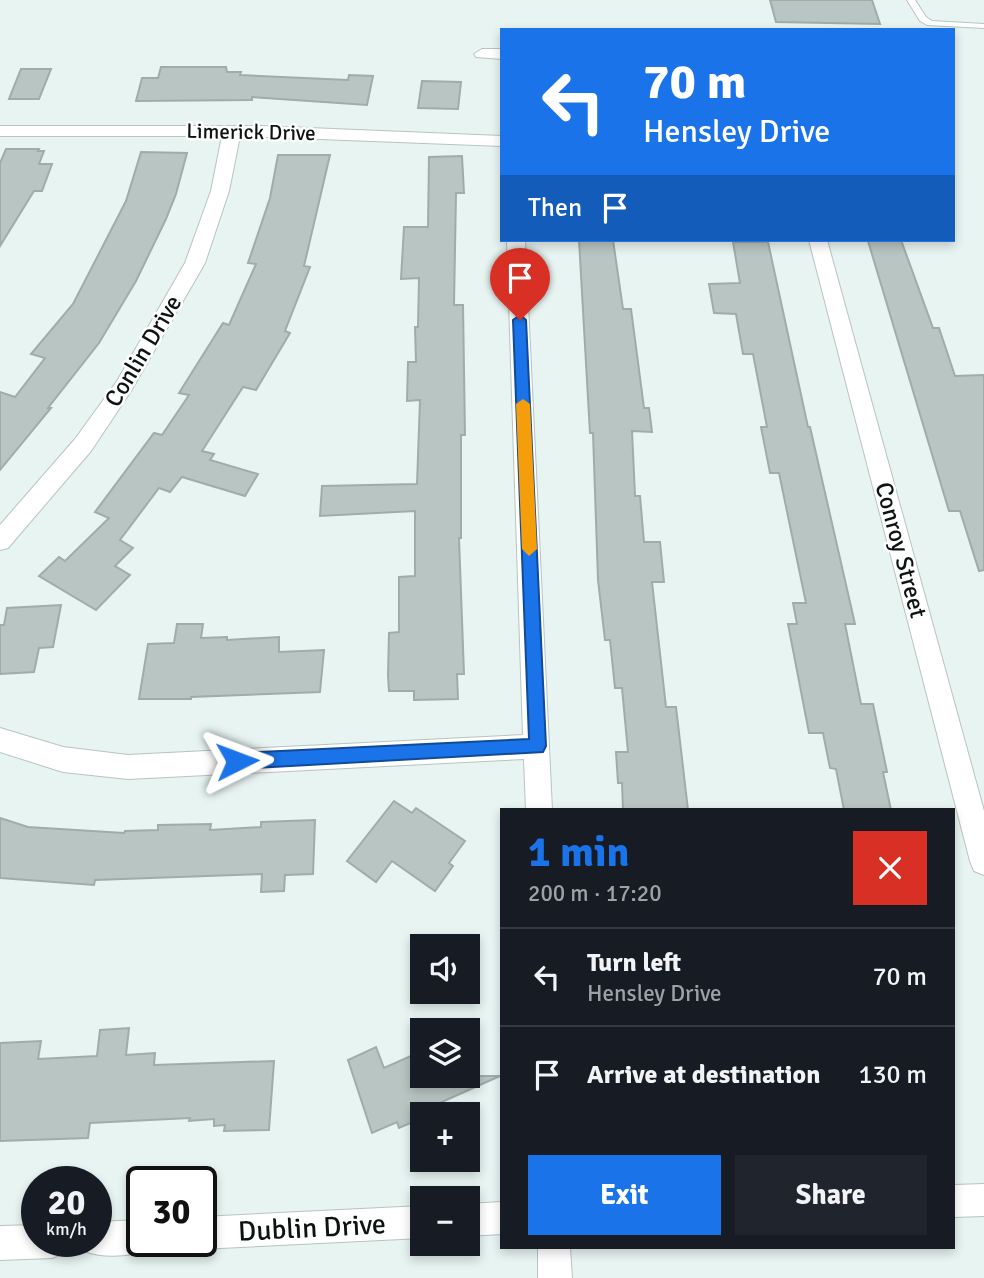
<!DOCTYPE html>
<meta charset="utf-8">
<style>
body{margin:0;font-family:Signika,sans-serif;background:#20242c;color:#f1f3f6;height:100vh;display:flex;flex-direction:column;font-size:26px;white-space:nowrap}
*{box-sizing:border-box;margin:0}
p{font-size:23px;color:#9ea1a6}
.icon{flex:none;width:38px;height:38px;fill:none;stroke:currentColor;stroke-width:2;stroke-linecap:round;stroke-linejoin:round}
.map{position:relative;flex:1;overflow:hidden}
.panel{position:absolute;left:500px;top:808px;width:455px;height:441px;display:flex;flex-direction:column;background:#171b24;border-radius:0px;box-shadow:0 4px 10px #0003}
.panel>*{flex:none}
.top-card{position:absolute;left:500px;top:28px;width:455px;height:214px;border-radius:0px;box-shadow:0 4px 10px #0003;background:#1a73e8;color:#fff;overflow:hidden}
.buttons{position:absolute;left:410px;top:934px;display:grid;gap:14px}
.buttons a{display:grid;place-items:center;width:70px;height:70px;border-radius:0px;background:#171b24;box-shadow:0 4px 10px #0003;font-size:35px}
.speed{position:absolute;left:21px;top:1166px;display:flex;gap:14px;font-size:35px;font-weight:700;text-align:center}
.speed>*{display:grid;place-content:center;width:91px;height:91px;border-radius:50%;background:#171b24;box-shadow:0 4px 10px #0003;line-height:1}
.speed small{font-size:18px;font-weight:400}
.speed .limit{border:4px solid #111;border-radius:10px;background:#fff;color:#111}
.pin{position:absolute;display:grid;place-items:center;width:60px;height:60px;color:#fff;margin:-72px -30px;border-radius:50% 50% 50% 0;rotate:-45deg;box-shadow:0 0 7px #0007}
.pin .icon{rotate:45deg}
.me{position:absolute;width:77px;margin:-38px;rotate:87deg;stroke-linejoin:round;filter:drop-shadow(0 0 5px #0008)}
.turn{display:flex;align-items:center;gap:24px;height:147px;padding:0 28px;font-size:32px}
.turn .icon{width:91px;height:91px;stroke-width:2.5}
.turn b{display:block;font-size:49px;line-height:60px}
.then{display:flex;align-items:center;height:66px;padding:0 28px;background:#0003;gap:14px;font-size:26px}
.round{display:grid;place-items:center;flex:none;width:74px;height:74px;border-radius:0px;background:#20242c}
.overview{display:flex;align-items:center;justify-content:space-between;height:119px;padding:0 28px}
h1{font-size:42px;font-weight:800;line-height:52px;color:#1a73e8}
.action{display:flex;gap:14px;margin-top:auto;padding:14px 28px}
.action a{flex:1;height:80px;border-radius:0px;background:#1a73e8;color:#fff;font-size:28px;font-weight:800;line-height:80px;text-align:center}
.action a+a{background:#20242c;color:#f1f3f6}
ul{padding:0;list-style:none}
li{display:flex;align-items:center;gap:21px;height:98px;padding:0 28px;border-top:2px solid #363941}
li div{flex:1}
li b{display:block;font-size:26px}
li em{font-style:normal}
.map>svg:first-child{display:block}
.building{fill:#b8c5c2;stroke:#a0aca9;stroke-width:2}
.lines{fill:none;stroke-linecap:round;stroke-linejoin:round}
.service-casing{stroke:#b7c4c0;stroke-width:2}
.minor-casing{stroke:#b7c4c0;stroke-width:2}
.service{fill:#fff;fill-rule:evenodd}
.minor{fill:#fff;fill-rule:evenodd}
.route{fill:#1a73e8;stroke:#114b97;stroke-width:2}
.slow{fill:#f59e0b}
.labels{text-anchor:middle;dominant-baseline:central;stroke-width:5;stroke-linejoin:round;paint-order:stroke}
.far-street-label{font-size:21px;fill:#0e1211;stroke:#fcfffe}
.street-label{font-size:24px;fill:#0e1211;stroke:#fcfffe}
.near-street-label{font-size:28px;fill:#0e1211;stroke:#fcfffe}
</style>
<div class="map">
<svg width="984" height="1278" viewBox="0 0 984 1278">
<rect width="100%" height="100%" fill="#e7f4f1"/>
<g class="building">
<path d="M770 0H872L880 24 776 22Z"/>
<path d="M161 67H226L227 72H241L240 75 348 80 349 75 373 76 367 105 252 97V100L136 101 142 78H158Z"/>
<path d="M21 69H51L39 99H9Z"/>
<path d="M422 81 461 82 458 109 418 108Z"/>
<path d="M6 149H39L38 151H44L39 164H52L42 191H34L0 246V163Z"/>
<path d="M141 152 187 153 176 194 166 219 136 281 99 343 48 408H51L0 470V392L15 397 45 358 31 354 73 304 126 201Z"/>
<path d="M278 155H330L304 266 310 267 285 331 290 333 256 390 243 387 202 451 214 454 210 460 258 474 245 496 182 477 170 492 159 488 120 540 133 548 115 566 130 575 96 610 39 576 59 557 65 561 109 518 95 512 154 433 162 435 189 395 179 393 223 323 229 325 256 264 248 263 270 198Z"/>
<path d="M462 156 464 193H456L454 305H463L465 435H461V538H459L464 674H457L458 699 414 700V691H389L388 676 389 633 399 632V577L415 576V511L320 516 322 486 417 484 420 400 407 401 408 362H416L415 327H418L419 278 401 279 404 227H428L429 157Z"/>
<path d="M579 240H613L623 309H631L644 408H649L652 432 632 431 635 496H640L644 542H660L664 582H652L666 707H676L688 810H623L622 783H618L616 752H628L622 688H615L610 640H605L598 580 593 433H590Z"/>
<path d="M901 240 933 328H939L955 376 984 375V570L979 571 960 511H949L868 241Z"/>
<path d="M733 242H768L808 427H810L855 624H845L861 704H873L887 772H883L891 810H844L836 769 830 768 823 733H809L788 624H797L793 603H806L779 473H770L761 427H767L753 354H743L736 314 714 313 709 284 740 283Z"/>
<path d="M61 605 53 647 39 648 34 672 0 674V625H4L7 608Z"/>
<path d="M177 624H203L201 638 227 637V640L279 637V652L324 650 320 692 191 697V699H139L148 644 174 643Z"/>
<path d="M394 801 412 813 416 808 465 841 449 863 453 866 435 891 392 861 376 882 347 861Z"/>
<path d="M0 818 28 827 124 833 125 831 158 830V825L211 824 210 830 261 827V822L315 820 313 874 285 875 284 891 261 892 262 874 95 880 94 885 0 878Z"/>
<path d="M129 1028 126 1055 155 1053 154 1065 274 1061 269 1130 224 1131 225 1125 214 1126V1119L189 1121 190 1118 90 1123 88 1138 0 1141V1043L41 1041 38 1059 97 1056 100 1030Z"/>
<path d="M376 1047 384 1068 422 1051V1076H500L435 1105 437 1110 422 1115V1118L399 1128 397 1122 372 1133 348 1060Z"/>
</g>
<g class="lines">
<g class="service-casing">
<path id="service" d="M907 0H915L926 17 932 21 984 24V28L927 25 920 21Z"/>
</g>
<g class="minor-casing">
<g id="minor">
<path d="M482 49H502V59L476 57 474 54Z"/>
<path d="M0 126H261L502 136V146L240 136 229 191 205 263 131 391 91 451 8 548 0 550V525L75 439 117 381 185 263 211 191 222 136H0Z"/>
<path d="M507 240H525L552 810H526L524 759 128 779 63 772 0 752V728L63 747 128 755 523 735Z"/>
<path d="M809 240H827L984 811V875L974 871 970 861Z"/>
<path d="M984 1184V1216L954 1217V1185Z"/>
<path d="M502 1202V1234L467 1236V1204Z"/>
<path d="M422 1206V1238L201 1249 189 1245 188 1241H201V1217Z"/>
<path d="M142 1220V1241H157L154 1248C134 1256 104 1259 84 1251L80 1241H96V1222Z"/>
<path d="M37 1225V1241H68L64 1253 52 1258 0 1260V1226Z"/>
<path d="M538 1248H570L572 1278H538Z"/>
</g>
</g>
<use href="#service" class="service"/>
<use href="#minor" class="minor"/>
</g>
<path class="route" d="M520 315 526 320 546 746 543 752 237 769 231 767 229 761 231 756 237 753 529 739 513 320Z"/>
<path class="slow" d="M523 399 530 404 537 549 529 556 522 549 516 404Z"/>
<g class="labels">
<g class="far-street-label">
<text transform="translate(251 132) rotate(1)">Limerick Drive</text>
</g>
<g class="street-label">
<text transform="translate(143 351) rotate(-59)">Conlin Drive</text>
<text transform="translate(901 550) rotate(75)">Conroy Street</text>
</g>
<g class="near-street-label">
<text transform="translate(312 1228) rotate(-3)">Dublin Drive</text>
</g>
</g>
</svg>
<div class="buttons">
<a><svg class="icon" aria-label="sound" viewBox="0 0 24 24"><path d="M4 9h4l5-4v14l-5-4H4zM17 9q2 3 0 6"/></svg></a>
<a><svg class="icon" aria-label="layers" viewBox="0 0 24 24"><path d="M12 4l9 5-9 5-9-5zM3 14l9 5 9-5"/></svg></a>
<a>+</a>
<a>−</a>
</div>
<div class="speed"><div>20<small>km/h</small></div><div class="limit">30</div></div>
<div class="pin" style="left:520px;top:320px;background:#d93025"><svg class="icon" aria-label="arrive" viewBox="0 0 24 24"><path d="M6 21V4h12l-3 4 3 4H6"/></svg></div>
<svg class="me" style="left:237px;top:761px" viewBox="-20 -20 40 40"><path d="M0-17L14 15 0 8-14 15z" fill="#1a73e8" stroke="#fff" stroke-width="4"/></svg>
<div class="top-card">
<div class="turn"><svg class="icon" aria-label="left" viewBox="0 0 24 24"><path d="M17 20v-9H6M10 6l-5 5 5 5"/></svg><div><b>70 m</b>Hensley Drive</div></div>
<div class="then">Then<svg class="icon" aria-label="arrive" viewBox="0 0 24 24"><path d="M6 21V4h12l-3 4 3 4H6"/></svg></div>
</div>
<section class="panel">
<div class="overview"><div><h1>1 min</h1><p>200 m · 17:20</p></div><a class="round" style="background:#d93025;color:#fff"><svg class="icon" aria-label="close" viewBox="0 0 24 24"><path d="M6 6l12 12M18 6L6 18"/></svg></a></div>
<ul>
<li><svg class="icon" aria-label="left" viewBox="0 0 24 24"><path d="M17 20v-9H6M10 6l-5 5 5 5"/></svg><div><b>Turn left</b><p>Hensley Drive</p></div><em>70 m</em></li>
<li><svg class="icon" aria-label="arrive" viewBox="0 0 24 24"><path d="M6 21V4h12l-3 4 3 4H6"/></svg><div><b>Arrive at destination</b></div><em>130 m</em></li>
</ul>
<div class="action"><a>Exit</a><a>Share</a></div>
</section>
</div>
